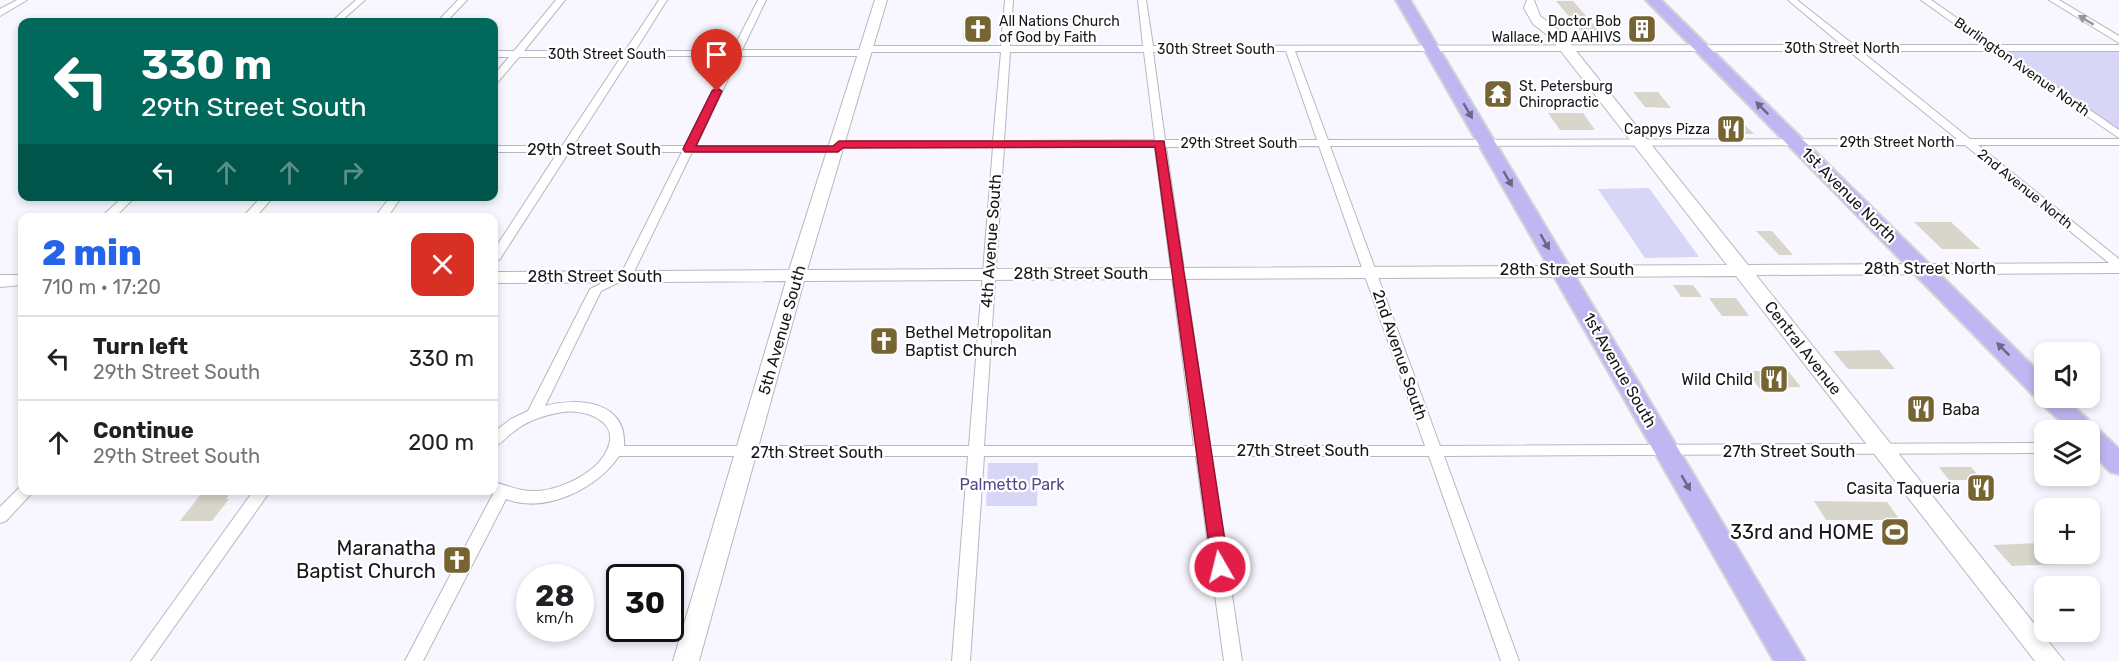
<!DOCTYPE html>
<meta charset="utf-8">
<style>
body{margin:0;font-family:Rubik,sans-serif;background:#f2f2f2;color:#202124;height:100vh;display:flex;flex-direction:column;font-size:22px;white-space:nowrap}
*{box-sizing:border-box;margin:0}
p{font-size:20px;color:#757577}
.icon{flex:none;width:33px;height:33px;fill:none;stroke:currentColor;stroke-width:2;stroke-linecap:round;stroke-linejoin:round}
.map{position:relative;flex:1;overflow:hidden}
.panel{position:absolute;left:18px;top:213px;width:480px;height:282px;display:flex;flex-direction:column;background:#fff;border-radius:12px;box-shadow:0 3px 9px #0003}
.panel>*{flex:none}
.hud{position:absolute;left:18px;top:18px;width:480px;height:183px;border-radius:12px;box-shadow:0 3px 9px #0003;background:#00695c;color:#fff;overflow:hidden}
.tools{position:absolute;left:2034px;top:342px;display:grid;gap:12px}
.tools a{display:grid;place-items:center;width:66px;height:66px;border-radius:12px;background:#fff;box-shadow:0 3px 9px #0003;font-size:30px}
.speed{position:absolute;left:516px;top:564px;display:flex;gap:12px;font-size:30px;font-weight:700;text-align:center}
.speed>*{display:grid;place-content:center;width:78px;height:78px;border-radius:50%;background:#fff;box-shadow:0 3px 9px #0003;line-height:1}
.speed small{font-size:15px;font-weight:400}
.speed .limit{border:3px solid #111;border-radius:9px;background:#fff;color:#111}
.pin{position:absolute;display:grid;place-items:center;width:51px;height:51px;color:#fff;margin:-62px -26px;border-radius:50% 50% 50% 0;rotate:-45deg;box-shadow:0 0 6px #0007}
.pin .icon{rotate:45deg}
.me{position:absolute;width:66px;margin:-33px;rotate:352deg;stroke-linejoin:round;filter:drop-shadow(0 0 4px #0008)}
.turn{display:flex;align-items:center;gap:21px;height:126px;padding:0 24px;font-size:27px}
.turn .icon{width:78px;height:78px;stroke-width:2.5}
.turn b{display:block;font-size:42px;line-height:51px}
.lanes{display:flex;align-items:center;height:57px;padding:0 24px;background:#0003;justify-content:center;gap:30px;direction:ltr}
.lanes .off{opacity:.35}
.round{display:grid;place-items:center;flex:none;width:63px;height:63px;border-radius:12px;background:#f2f2f2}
.head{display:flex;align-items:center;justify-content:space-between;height:102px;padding:0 24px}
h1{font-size:36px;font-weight:800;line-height:45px;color:#2563eb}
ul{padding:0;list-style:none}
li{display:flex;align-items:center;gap:18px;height:84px;padding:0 24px;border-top:2px solid #e0e0e0}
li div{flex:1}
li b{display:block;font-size:22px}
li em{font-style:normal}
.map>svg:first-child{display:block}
.green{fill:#d8d6f7}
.building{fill:#d8d5cb}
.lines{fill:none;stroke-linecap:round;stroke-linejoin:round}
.street-casing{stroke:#b7b7c0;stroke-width:2}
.secondary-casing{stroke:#b7b7c0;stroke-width:2}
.primary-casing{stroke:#d5d5d6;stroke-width:4}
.street{fill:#fff;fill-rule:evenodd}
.secondary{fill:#fff;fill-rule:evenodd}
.primary{fill:#bfb7f1;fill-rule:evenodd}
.oneway{fill:#979798}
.oneway2{fill:#6b6786}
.route{fill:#e11d48;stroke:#92132f;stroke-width:1.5}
.labels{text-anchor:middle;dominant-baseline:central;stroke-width:4.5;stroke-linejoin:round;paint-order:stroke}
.far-poi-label{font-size:14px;fill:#17171a;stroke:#fff;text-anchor:start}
.far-street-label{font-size:14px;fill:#17171a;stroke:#fff}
.street-label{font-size:16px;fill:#17171a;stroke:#fff}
.poi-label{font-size:16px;fill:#17171a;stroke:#fff;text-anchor:start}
.park-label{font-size:16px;fill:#534a87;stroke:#fff}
.near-poi-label{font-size:20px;fill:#17171a;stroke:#fff;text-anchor:end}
</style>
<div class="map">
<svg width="2119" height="661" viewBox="0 0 2119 661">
<rect width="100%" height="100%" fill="#f8f7ff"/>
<g class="green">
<path d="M2119 49V131L2002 51Z"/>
<path d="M1649 188 1699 257 1645 258 1598 189Z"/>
<path d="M988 463H1038L1037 506H986Z"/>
</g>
<g class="building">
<path d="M1556 1H1573L1600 32 1581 31Z"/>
<path d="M964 20H992V38L963 39Z"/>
<path d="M1633 92H1658L1671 108 1645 107Z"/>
<path d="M1548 113H1583L1595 130H1560Z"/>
<path d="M1719 124H1744L1754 134H1728Z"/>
<path d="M1914 222H1951L1980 249H1942Z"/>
<path d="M1756 231H1772L1793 255H1779Z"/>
<path d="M1673 285H1693L1702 297H1681Z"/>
<path d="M1709 298H1736L1749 316H1722Z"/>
<path d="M1879 350 1895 369H1848L1833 351Z"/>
<path d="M1747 371H1788L1801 387 1759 388Z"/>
<path d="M1939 467H1971L1996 496H1981L1967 480H1949Z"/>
<path d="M204 490H232L226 499H229L212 521H180Z"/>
<path d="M1814 501 1887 502 1900 520H1826Z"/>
<path d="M2041 543 2044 548V554H2050L2060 564 2012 566 1993 545Z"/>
</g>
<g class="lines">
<g class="street-casing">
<g id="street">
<path d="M17 0H27L0 16V9Z"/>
<path d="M356 0H365L340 22H331Z"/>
<path d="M458 0H467L446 22H437Z"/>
<path d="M556 0H565L524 51H625L659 0H667L635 51H732L758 0H766L742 50H863L864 47 867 46H1001L1005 0H1013L1010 46H1143L1138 0H1146L1153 46 1842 45 1788 0H1797L1854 45H1984L1921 0H1931L1996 45H2119V51H2004L2119 130V138L1992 51H1861L1970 139H2119V145H1978L2119 259V269L2115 268 1965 145 1330 146 1440 446 2044 443V453L1444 456 1519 661H1501L1429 456H1211L1242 661H1224L1196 456H984L970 661H952L968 456H619C597 489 545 514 506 499L423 661H405L493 494 488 490H494V482C509 486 521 492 538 491 562 489 597 473 607 450 621 421 585 409 563 412 544 415 526 421 512 433 506 437 502 444 494 446V432L511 419 528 411 590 289 621 274 682 152H569L500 259 494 263V250L558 152H494V146H562L621 57H519L497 83 494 84V75L509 57H494V51H514ZM1286 51 1317 140H1165L1153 52ZM1295 51H1849L1957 139 1328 140ZM869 52H1001L993 141H839L835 142V146H696L739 56H865L868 55ZM1010 52H1144L1155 140 1004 141ZM631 56H730L685 146H573ZM1319 146 1425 446H1210L1166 147ZM842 147H993L969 446H624C627 401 578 397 545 406L601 291 632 276 692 152H838L842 151ZM1004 147H1155L1194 446H984Z"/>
<path d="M2049 0H2059L2119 36V43Z"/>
<path d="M124 196H136L114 218H100Z"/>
<path d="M262 196H274L255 218H242Z"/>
<path d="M391 196H402L387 218H374Z"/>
<path d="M22 485V490H33L31 494 6 521 0 523V507Z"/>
<path d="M254 490H271L150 661H131Z"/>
</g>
</g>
<g class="secondary-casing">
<g id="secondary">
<path d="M875 0H887L807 270 1727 265 1550 37 1533 24 1524 8 1527 0H1534L1540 16 1560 31 1748 265 2119 263V273L1756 275 2064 661H2035L1736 276 804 281 699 661H673L786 281 494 283V272L789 270Z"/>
<path d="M0 275H22V285L0 287Z"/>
</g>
</g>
<g class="primary-casing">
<g id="primary">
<path d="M1396 0H1410L1805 661H1774Z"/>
<path d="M1646 0H1661L2044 377V398H2065L2119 449V474L2110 472 2090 450V430H2070L2042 404Z"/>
</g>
</g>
<use href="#street" class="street"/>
<use href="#secondary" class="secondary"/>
<use href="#primary" class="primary"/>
</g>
<defs><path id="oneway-solid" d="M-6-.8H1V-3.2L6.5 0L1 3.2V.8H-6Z" transform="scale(1.5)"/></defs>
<use class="oneway" href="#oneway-solid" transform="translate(2086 20) rotate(-149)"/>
<g class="oneway2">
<use href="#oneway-solid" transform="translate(1762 108) rotate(-135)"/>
<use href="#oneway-solid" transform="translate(1468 111) rotate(60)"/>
<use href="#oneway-solid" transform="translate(1508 179) rotate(60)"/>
<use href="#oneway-solid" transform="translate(1545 242) rotate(60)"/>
<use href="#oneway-solid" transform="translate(2003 349) rotate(-135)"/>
<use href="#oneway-solid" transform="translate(1686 483) rotate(60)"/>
</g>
<path class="route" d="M717 88 722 91 696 146H833L839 141H1164L1229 567 1226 572H1214L1212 567 1155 147 843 148 838 152H685L683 149 712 91Z"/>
<defs>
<g id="church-square" transform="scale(1.5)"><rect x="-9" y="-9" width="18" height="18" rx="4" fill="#766533" stroke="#fff"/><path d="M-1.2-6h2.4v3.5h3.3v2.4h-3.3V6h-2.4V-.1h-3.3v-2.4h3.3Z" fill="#fff"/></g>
<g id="building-square" transform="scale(1.5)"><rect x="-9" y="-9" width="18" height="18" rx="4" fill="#766533" stroke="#fff"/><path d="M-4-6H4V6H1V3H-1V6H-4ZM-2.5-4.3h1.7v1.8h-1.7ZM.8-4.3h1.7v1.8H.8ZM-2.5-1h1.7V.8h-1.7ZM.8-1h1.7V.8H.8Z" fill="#fff"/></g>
<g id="temple-square" transform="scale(1.5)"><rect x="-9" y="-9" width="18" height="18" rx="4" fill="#766533" stroke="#fff"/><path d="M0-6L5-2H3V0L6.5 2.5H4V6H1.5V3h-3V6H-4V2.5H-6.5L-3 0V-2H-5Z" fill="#fff"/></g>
<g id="restaurant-square" transform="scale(1.5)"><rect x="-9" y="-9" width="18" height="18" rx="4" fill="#766533" stroke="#fff"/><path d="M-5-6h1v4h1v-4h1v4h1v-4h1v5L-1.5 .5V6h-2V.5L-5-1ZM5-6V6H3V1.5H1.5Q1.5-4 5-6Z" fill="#fff"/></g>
<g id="stadium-square" transform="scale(1.5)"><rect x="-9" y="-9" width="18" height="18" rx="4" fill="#766533" stroke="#fff"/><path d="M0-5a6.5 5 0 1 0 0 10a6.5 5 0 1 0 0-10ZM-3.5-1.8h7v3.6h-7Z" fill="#fff"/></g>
</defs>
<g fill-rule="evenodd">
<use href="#church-square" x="978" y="29"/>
<use href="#building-square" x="1642" y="29"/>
<use href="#temple-square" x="1498" y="94"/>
<use href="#restaurant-square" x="1731" y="129"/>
<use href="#church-square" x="884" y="341"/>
<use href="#restaurant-square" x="1774" y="379"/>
<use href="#restaurant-square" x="1921" y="409"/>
<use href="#restaurant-square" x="1981" y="488"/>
<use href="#stadium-square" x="1895" y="532"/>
<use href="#church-square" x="457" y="560"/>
</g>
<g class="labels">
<g class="far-poi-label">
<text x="999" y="21">All Nations Church<tspan x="999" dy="16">of God by Faith</tspan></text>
<text x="1621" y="21" text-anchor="end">Doctor Bob<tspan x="1621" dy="16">Wallace, MD AAHIVS</tspan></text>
<text x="1519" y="86">St. Petersburg<tspan x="1519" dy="16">Chiropractic</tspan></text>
<text x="1710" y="129" text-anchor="end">Cappys Pizza</text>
</g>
<g class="far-street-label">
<text x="1842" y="48">30th Street North</text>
<text x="1216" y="49">30th Street South</text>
<text x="607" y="54">30th Street South</text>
<text transform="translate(2022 67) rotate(35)">Burlington Avenue North</text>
<text x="1897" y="142">29th Street North</text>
<text x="1239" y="143">29th Street South</text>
<text transform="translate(2025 189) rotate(39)">2nd Avenue North</text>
</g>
<g class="street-label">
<text x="594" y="149">29th Street South</text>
<text transform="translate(1849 195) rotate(45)">1st Avenue North</text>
<text transform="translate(991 241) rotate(-86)">4th Avenue South</text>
<text x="1930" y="268">28th Street North</text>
<text x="1567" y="269">28th Street South</text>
<text x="1081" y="273">28th Street South</text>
<text x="595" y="276">28th Street South</text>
<text transform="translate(782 330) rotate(-74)">5th Avenue South</text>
<text transform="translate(1803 348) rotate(52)">Central Avenue</text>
<text transform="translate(1400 355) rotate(71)">2nd Avenue South</text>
<text transform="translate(1620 370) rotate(60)">1st Avenue South</text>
<text x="1303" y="450">27th Street South</text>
<text x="1789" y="451">27th Street South</text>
<text x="817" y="452">27th Street South</text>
</g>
<g class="poi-label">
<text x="905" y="332">Bethel Metropolitan<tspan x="905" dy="18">Baptist Church</tspan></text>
<text x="1753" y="379" text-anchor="end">Wild Child</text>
<text x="1942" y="409">Baba</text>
<text x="1960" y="488" text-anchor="end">Casita Taqueria</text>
</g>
<g class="park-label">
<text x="1012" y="484">Palmetto Park</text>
</g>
<g class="near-poi-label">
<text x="1874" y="532">33rd and HOME</text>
<text x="436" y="548">Maranatha<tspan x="436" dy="23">Baptist Church</tspan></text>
</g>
</g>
</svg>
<div class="tools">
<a><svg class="icon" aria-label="sound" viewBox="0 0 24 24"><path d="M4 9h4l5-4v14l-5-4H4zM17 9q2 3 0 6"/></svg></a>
<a><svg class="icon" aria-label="layers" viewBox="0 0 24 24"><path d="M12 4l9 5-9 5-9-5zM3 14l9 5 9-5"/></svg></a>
<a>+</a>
<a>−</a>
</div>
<div class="speed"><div>28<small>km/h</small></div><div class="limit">30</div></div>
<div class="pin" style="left:717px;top:91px;background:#d93025"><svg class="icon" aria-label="arrive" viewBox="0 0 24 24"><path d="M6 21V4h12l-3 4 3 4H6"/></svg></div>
<svg class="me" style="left:1220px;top:567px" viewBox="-20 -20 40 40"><circle r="17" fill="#e11d48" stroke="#fff" stroke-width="3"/><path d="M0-11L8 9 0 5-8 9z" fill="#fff"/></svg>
<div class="hud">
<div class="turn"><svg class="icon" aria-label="left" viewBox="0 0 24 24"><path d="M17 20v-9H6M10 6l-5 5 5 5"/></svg><div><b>330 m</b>29th Street South</div></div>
<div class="lanes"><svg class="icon" aria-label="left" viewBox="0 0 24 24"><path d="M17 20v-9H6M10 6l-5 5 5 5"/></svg><svg class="icon off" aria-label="ahead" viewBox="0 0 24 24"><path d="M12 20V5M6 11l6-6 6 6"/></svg><svg class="icon off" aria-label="ahead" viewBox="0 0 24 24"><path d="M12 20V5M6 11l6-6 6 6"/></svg><svg class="icon off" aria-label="right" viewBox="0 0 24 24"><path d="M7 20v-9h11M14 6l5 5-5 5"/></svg></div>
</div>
<section class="panel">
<div class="head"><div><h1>2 min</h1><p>710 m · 17:20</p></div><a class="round" style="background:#d93025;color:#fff"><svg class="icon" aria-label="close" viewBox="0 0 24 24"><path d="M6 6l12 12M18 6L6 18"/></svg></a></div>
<ul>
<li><svg class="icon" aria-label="left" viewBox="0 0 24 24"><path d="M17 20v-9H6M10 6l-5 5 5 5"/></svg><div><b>Turn left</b><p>29th Street South</p></div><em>330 m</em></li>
<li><svg class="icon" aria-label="ahead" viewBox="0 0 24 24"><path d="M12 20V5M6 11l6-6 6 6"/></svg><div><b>Continue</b><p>29th Street South</p></div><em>200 m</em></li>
</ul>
</section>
</div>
